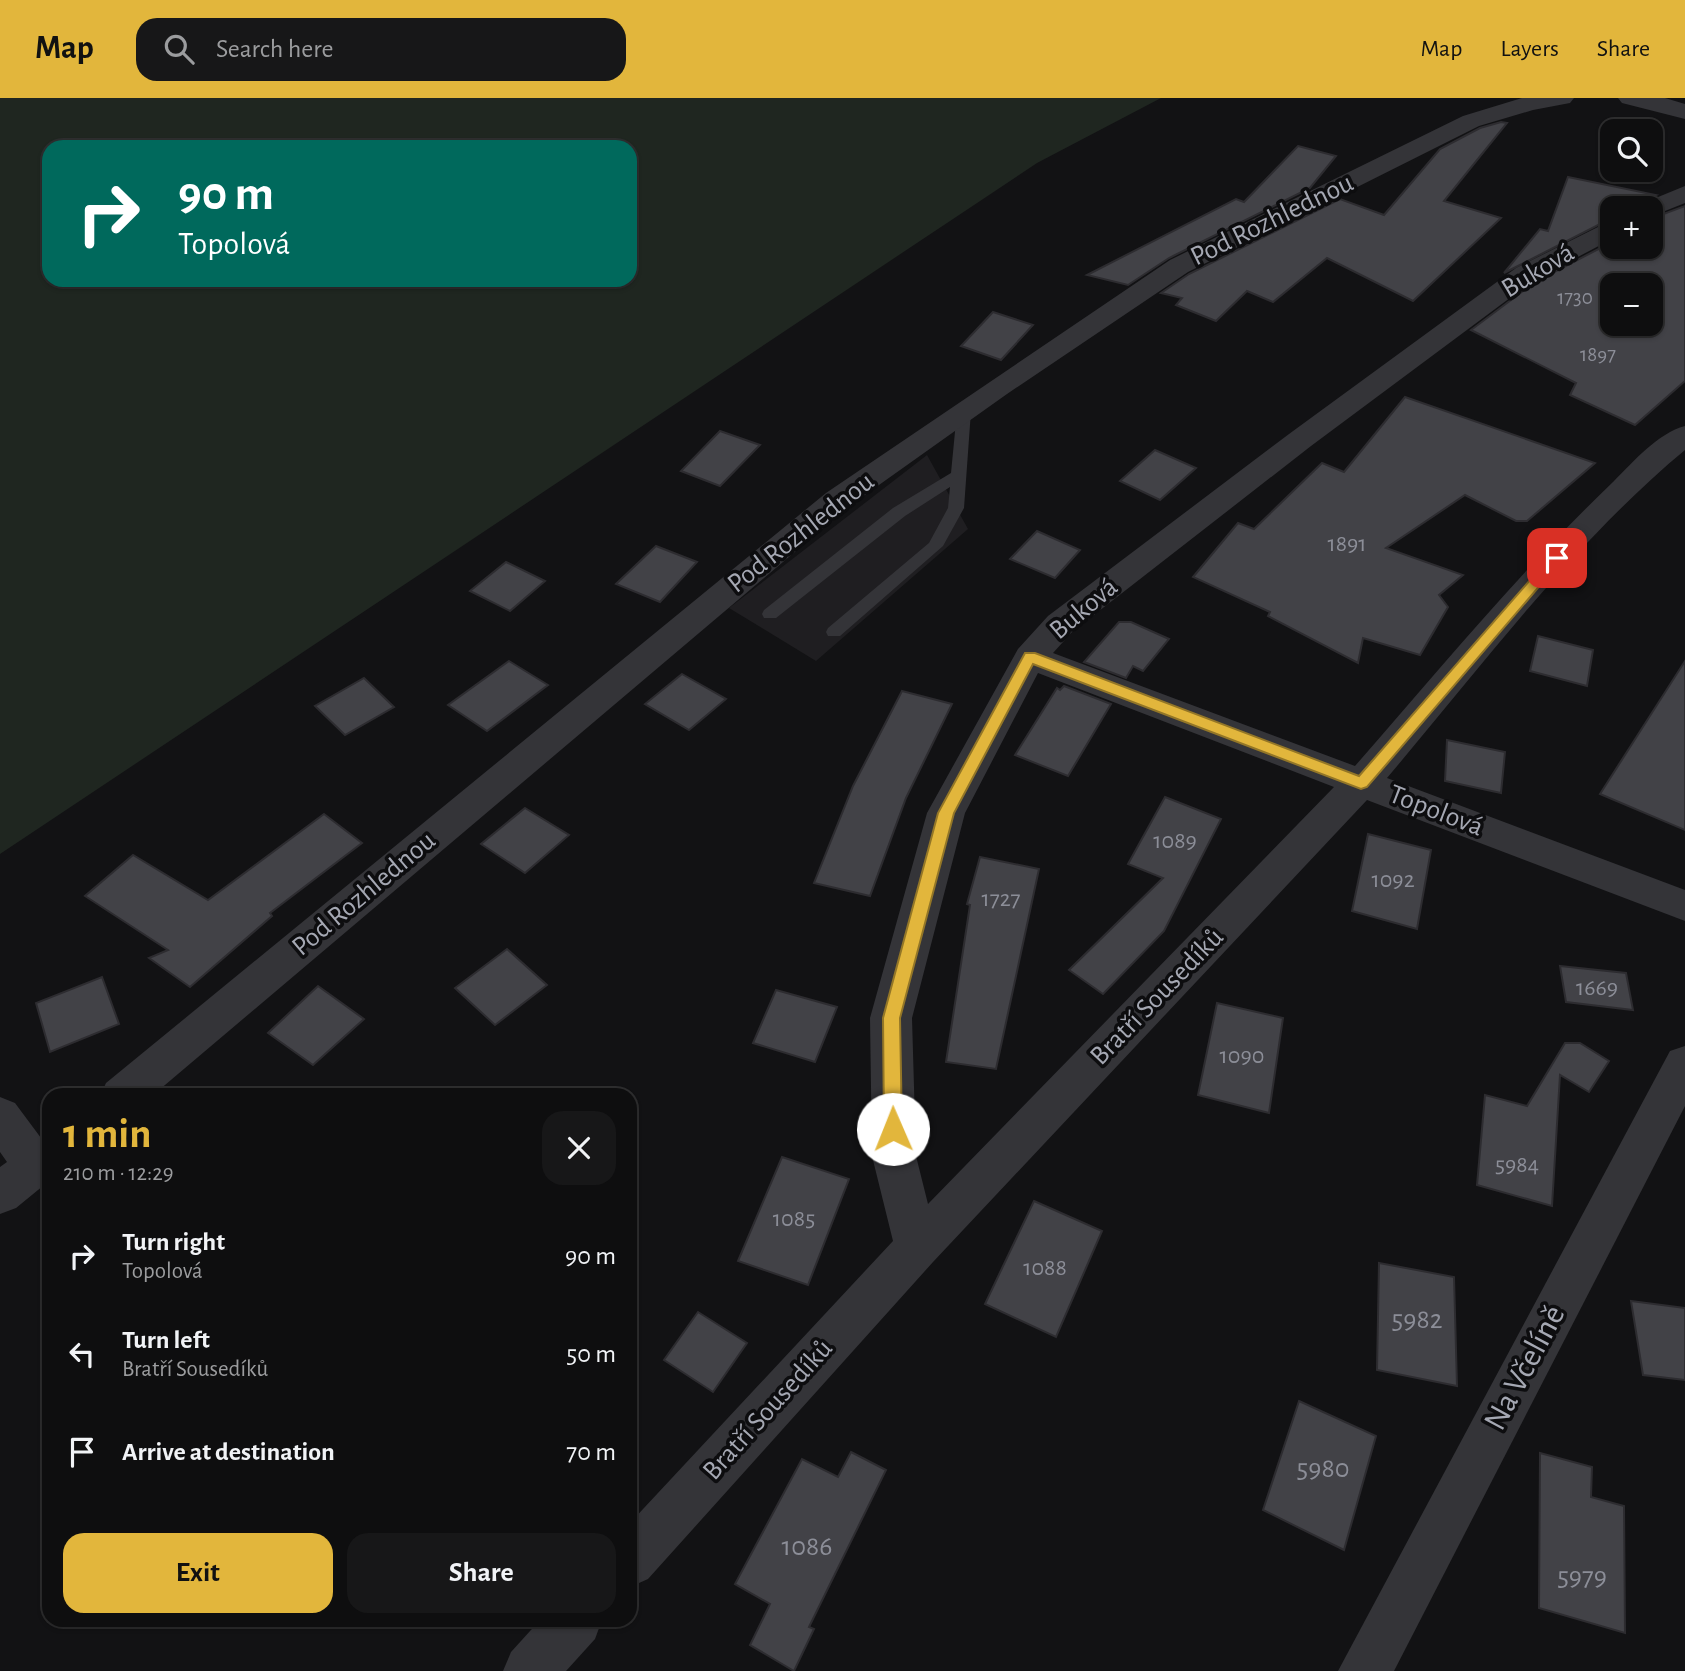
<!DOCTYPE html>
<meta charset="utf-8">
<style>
body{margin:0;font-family:"Alegreya Sans",sans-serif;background:#171718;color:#f1f3f6;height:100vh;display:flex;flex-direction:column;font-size:26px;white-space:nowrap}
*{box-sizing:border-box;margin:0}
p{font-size:23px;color:#9b9c9e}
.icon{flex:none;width:38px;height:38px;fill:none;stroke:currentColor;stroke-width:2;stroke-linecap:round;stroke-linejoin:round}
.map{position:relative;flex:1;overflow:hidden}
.panel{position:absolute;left:42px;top:990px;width:595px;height:539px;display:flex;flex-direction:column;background:#0e0e0f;border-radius:21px;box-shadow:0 2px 5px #0004,0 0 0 2px #2e2e2f}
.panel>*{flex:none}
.top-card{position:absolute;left:42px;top:42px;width:595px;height:147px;border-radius:21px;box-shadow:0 2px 5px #0004,0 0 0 2px #2e2e2f;background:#00695c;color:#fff;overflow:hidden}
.buttons{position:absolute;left:1600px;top:21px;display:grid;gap:14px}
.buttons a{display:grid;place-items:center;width:63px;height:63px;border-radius:14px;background:#0e0e0f;box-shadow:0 2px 5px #0004,0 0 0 2px #2e2e2f;font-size:35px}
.pin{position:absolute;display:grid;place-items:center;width:60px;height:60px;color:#fff;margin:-30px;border-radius:14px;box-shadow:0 4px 10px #0006}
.me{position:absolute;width:77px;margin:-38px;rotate:359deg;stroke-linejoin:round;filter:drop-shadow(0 0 5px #0008)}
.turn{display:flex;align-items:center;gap:24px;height:147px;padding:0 21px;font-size:32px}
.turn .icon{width:91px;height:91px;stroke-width:2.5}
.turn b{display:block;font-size:49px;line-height:60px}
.round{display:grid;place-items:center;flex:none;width:74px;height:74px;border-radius:21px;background:#171718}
.head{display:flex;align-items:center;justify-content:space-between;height:119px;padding:0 21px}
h1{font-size:42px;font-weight:600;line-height:52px;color:#e2b63c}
.cta{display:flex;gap:14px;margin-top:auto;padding:14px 21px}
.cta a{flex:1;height:80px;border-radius:21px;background:#e2b63c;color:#111;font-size:28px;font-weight:600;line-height:80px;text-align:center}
.cta a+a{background:#171718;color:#f1f3f6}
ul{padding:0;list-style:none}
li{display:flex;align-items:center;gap:21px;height:98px;padding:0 21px}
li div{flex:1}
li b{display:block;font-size:26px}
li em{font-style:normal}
header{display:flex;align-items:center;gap:42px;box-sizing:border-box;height:98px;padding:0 35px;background:#e2b63c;color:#111}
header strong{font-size:33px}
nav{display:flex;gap:38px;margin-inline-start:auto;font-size:24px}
.search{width:490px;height:63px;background:#171718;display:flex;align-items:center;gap:18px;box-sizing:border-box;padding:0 24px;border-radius:21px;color:#9b9c9e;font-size:26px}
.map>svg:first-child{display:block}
.built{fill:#1f1e21}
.green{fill:#1f2620;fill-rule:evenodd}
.building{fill:#424247;stroke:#2d2c30;stroke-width:2;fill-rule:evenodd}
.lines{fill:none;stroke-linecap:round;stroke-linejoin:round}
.lane{fill:#343438;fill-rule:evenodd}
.street{fill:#343438;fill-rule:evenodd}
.route{fill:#e2b63c;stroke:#937627;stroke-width:2}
.labels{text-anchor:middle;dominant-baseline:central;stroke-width:7;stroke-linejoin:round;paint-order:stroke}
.far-number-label{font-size:21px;fill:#8c8e98}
.number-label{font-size:24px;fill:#8c8e98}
.street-label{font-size:28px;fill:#a5a8b3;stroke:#0d0d0f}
.near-number-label{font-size:28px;fill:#8c8e98}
.near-street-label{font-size:33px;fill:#a5a8b3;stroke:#0d0d0f}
</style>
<header>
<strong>Map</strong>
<div class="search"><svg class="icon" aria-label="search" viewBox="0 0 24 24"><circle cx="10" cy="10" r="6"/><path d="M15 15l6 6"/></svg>Search here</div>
<nav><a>Map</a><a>Layers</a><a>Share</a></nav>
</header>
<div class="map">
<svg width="1685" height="1573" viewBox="0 0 1685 1573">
<rect width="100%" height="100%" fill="#121214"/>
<path class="built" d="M927 357 968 431 816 563 729 510Z"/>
<path class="green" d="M0 0H1161L1037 65 0 756ZM49 49H630V182H49Z"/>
<g class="building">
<path d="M1501 24 1507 25 1444 103 1501 120 1413 203 1327 160 1273 204 1247 193 1216 223 1176 207 1182 200 1161 195 1189 176 1340 101 1384 117 1440 51 1480 30Z"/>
<path d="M1298 48 1336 58 1310 90 1169 160 1128 187 1087 177 1236 101 1244 104Z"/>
<path d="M1568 79 1656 97 1640 104 1635 110H1612V120L1504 175 1540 131 1548 133Z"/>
<path d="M1685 108V283L1635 327 1570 297 1576 285 1471 232 1535 184 1612 144V149H1650V121ZM1612 187H1650V226H1612Z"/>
<path d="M993 214 1033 227 1001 262 961 248Z"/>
<path d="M1405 299 1595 365 1527 423H1516L1465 397 1386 450 1463 477 1439 497 1448 509 1420 557 1363 540 1358 565 1268 518 1270 514 1193 479 1238 425 1254 431 1322 365 1344 374Z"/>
<path d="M720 333 760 347 720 388 681 373Z"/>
<path d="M1155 352 1196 370 1160 402 1120 383Z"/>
<path d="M1037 433 1080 452 1055 480 1010 461Z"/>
<path d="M656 448 697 464 660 504 616 486Z"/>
<path d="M506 464 545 483 510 513 470 493Z"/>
<path d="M1119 524H1131L1169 541 1143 573 1133 568 1126 580 1084 564Z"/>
<path d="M1538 538 1593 552 1587 588 1530 573Z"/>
<path d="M509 563 548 587 487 633 448 607Z"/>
<path d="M1685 563V732L1600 696Z"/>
<path d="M682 576 726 601 689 632 645 606Z"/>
<path d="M364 580 394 609 345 637 315 608Z"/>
<path d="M1064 588 1111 606 1068 678 1015 657 1057 590 1060 592Z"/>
<path d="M902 593 952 606 906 700 870 798 814 785 853 688Z"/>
<path d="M1447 642 1505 654 1501 695 1445 683Z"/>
<path d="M1165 699 1221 721 1164 833 1103 896 1069 872 1163 780 1128 766Z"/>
<path d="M525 710 569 737 525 775 481 746Z"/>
<path d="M324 716 362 745 270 815 272 818 190 889 149 860 168 852 85 798 133 757 208 802Z"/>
<path d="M1368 736 1431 752 1417 831 1352 813Z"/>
<path d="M980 759 1039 771 996 971 946 964 970 807 967 806Z"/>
<path d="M507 851 547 887 495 927 455 890Z"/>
<path d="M1560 868 1626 875 1633 912 1566 904Z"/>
<path d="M102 879 119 926 50 954 36 905Z"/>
<path d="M318 888 364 921 313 967 268 935Z"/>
<path d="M776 892 837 909 815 964 753 945Z"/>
<path d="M1217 905 1283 920 1269 1015 1198 997Z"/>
<path d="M1565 945H1580L1609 963 1589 994 1560 977 1552 1108 1477 1087 1485 997 1527 1008Z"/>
<path d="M782 1059 849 1081 808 1187 738 1163Z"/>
<path d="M1034 1103 1102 1133 1056 1239 985 1206Z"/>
<path d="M1379 1165 1454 1179 1457 1288 1377 1272Z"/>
<path d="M1631 1203 1685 1210V1282L1643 1277Z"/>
<path d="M698 1214 747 1245 713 1294 664 1262Z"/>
<path d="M1299 1303 1376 1338 1344 1452 1263 1412Z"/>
<path d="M851 1354 886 1372 809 1529 814 1531 794 1573 750 1547 770 1506 735 1486 802 1361 838 1379Z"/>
<path d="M1540 1355 1592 1369 1591 1399 1624 1408 1625 1535 1539 1510Z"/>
</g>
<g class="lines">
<path class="lane" d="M964 309 971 313 964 410 943 448 840 538H828L826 534 828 530 929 445 948 410 950 389 905 418 776 520H764L762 516 764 512 893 410 951 375 957 313Z"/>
<g class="street">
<path d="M1522 0H1574L1570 5 1533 12 1479 28 1188 174 1007 296 848 409 152 998H100L106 985 826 395 1170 162 1463 18Z"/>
<path d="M1618 0H1665L1685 6V21L1622 5Z"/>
<path d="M1685 88V105L1650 119V110H1638L1641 106Z"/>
<path d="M1612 122V141L1534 182 1311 348 1072 534 1053 555 1355 668C1439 572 1521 472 1614 383 1633 364 1658 335 1685 328V352C1573 445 1481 569 1387 680L1685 792V823L1367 702 933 1164 648 1481 630 1489V1425L893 1143 872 1058 870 920 927 715 1018 551 1048 518 1289 336 1516 170ZM1038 575 1334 689 928 1106 916 1058 912 920 965 715Z"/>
<path d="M1685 948V1008L1394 1573H1338L1670 953Z"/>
<path d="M0 999 15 1005 41 1040 49 1037V1083L16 1110 0 1116V1069L7 1064 0 1054Z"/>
<path d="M540 1522H602L595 1541 566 1573H503L511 1554Z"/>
</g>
</g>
<path class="route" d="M1557 456 1563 460 1561 463 1367 689 1361 691 1033 566 954 715 900 920 902 1031 900 1036 893 1039 887 1036 884 1031 883 920 938 715 1025 555H1035L1359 678 1552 457Z"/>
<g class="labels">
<g class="far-number-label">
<text x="1575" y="199">1730</text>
<text x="1598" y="256">1897</text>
</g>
<g class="number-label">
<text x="1347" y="446">1891</text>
<text x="1175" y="743">1089</text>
<text x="1393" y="782">1092</text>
<text x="1001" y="801">1727</text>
<text x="1597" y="890">1669</text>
<text x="1242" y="958">1090</text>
<text x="1517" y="1067">5984</text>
<text x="794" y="1121">1085</text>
<text x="1045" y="1170">1088</text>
</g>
<g class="street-label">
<text transform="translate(1272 122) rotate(-26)">Pod Rozhlednou</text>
<text transform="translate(1538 173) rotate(-31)">Buková</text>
<text transform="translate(801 435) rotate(-38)">Pod Rozhlednou</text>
<text transform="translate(1084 511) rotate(-40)">Buková</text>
<text transform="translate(1436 713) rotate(21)">Topolová</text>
<text transform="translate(364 796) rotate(-40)">Pod Rozhlednou</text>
<text transform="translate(1157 899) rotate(-46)">Bratří Sousedíků</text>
<text transform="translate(768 1312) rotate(-48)">Bratří Sousedíků</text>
</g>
<g class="near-number-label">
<text x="1417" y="1222">5982</text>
<text x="1323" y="1371">5980</text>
<text x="807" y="1449">1086</text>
<text x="1582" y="1479">5979</text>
</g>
<g class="near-street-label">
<text transform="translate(1525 1270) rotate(-62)">Na Včelíně</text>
</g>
</g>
</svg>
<div class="buttons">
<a><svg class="icon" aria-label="search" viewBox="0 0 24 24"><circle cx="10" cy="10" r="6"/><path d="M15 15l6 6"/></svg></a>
<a>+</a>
<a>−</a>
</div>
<div class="pin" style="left:1557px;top:460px;background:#d93025"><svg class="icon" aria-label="arrive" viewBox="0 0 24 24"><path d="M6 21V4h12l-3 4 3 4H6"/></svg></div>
<svg class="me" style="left:893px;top:1031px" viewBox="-20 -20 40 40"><circle r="19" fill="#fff"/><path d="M0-13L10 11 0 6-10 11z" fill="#e2b63c"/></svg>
<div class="top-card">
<div class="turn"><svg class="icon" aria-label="right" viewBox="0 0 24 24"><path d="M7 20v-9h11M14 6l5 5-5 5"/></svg><div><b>90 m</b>Topolová</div></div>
</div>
<section class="panel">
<div class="head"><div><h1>1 min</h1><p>210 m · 12:29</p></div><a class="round"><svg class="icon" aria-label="close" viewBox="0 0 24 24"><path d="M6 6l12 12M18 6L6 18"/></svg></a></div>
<ul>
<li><svg class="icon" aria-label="right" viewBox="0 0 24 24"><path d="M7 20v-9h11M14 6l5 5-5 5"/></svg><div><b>Turn right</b><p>Topolová</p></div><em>90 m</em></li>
<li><svg class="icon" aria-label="left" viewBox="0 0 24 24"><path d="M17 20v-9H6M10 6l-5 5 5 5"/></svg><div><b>Turn left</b><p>Bratří Sousedíků</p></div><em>50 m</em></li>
<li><svg class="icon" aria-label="arrive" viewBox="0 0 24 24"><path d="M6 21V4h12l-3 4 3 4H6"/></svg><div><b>Arrive at destination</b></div><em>70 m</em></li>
</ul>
<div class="cta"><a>Exit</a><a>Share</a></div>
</section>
</div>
